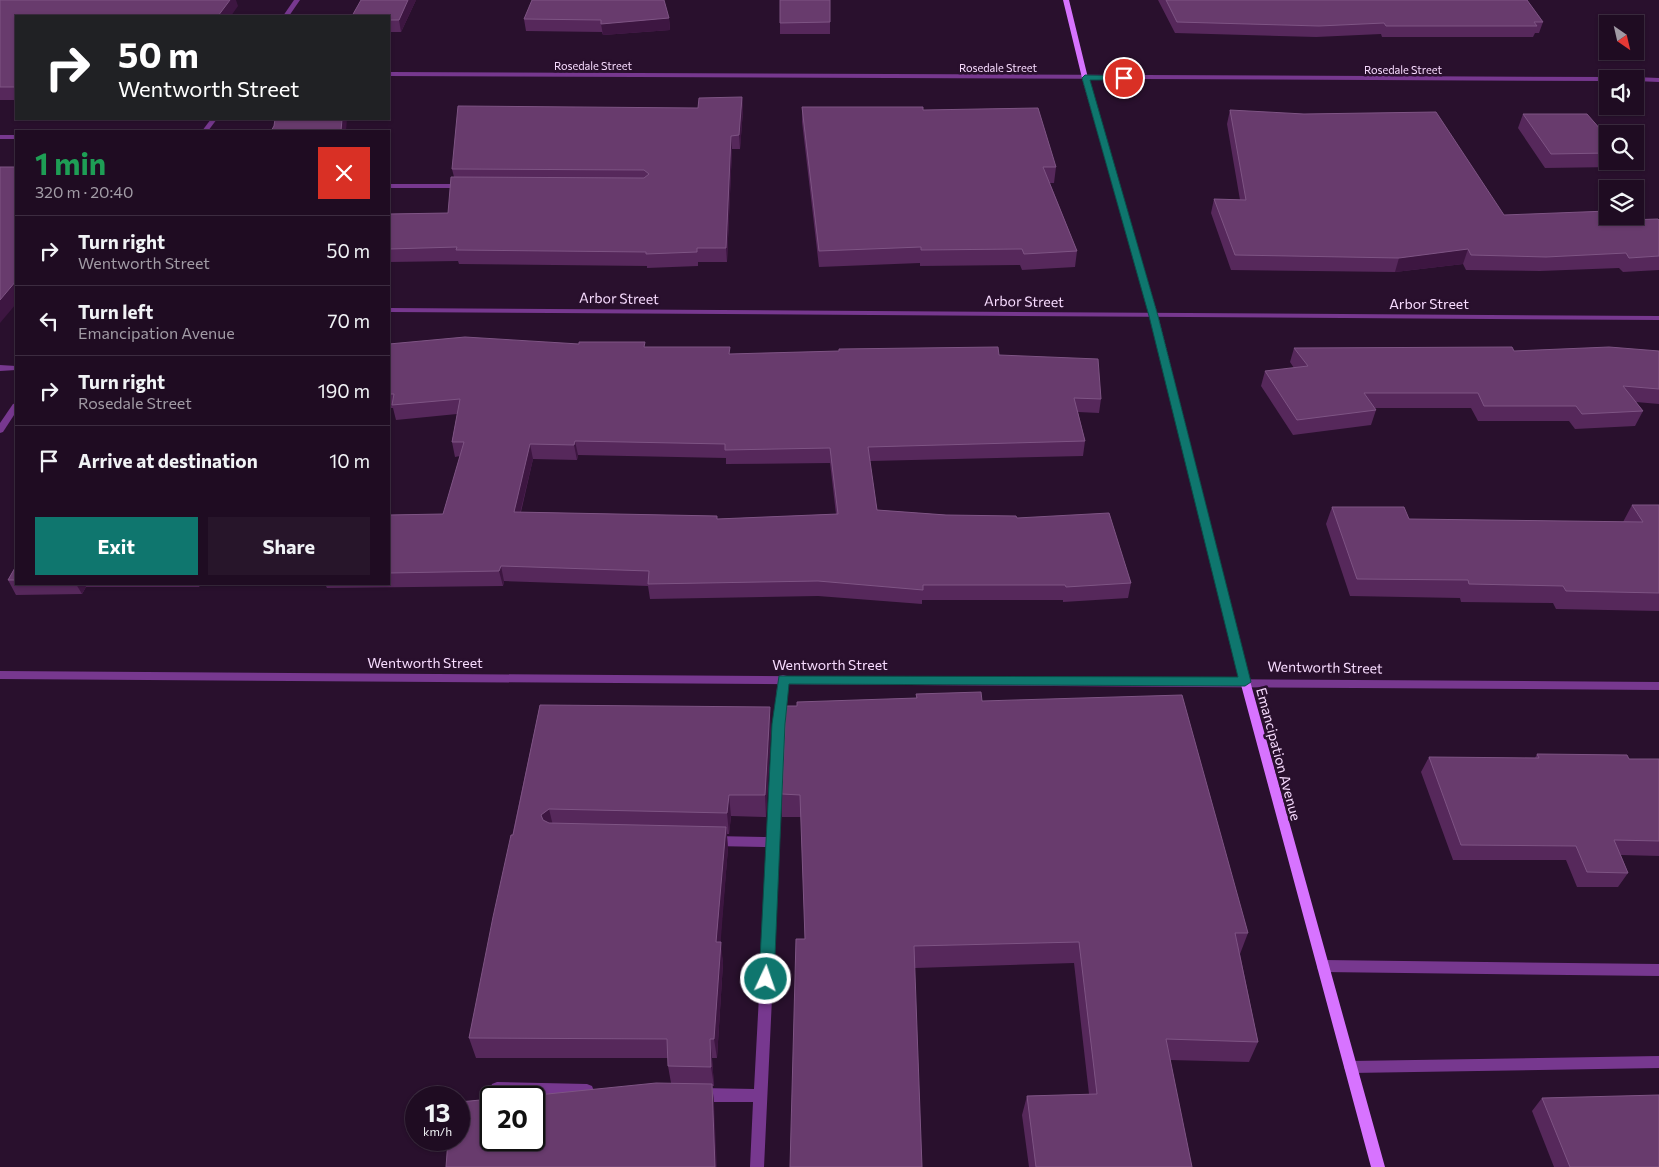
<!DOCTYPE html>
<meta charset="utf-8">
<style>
body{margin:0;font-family:Commissioner,sans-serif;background:#27152a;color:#f1f3f6;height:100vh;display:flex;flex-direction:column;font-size:19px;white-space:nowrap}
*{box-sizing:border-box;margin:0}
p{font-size:16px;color:#a19ba5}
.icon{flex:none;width:28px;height:28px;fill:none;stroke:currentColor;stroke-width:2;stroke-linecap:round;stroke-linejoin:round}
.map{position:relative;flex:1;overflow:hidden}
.drawer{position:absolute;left:15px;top:130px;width:375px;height:455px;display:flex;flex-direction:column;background:#1f0c22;border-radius:0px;box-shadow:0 1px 4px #0004,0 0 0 1px #3c2c40}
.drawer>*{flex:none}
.top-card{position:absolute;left:15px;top:15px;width:375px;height:105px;border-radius:0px;box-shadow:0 1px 4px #0004,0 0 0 1px #3c2c40;background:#202124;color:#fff;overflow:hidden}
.needle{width:32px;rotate:146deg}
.controls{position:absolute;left:1599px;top:15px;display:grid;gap:10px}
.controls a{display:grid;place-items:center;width:45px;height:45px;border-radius:0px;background:#1f0c22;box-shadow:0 1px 4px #0004,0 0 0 1px #3c2c40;font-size:25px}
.speed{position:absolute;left:405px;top:1086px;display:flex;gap:10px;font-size:25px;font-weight:700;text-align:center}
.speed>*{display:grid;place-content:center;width:65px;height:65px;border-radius:50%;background:#1f0c22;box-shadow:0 1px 4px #0004,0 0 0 1px #3c2c40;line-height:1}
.speed small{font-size:12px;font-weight:400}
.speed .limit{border:2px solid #111;border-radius:8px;background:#fff;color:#111}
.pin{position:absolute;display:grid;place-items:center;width:42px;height:42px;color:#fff;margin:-21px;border:2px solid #fff;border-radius:50%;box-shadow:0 1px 5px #0007}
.me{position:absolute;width:55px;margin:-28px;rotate:3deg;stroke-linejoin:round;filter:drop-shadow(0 0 4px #0008)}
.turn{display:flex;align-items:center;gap:18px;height:105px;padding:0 20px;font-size:22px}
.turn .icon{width:65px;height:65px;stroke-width:2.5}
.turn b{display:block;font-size:35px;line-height:42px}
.round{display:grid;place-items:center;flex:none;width:52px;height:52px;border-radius:0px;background:#27152a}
.overview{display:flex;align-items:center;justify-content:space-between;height:85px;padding:0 20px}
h1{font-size:30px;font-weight:700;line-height:38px;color:#1e9e55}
.primary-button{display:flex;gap:10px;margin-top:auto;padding:10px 20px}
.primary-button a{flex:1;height:58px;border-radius:0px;background:#0f766e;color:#fff;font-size:20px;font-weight:700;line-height:58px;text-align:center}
.primary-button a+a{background:#27152a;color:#f1f3f6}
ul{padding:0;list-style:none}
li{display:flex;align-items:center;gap:15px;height:70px;padding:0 20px;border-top:1px solid #3c2c40}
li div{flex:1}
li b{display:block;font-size:19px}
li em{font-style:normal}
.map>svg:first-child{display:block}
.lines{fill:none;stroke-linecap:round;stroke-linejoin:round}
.lane{fill:#77388f;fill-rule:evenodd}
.street{fill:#77388f;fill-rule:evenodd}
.secondary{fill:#d773ff;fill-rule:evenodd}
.wall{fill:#56285b;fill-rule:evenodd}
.shaded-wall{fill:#3d1641}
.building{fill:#683b6d;stroke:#7e5484;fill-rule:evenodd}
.route{fill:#0f766e;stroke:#0a4d48}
.labels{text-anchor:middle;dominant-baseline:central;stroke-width:5;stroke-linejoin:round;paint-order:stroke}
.far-street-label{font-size:11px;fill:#f8dcff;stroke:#29102d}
.street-label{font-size:14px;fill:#f8dcff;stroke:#29102d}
</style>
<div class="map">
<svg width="1659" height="1167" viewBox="0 0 1659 1167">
<rect width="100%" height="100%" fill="#29102d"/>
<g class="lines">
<g class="lane">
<path d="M389 184H463L467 186 463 188H389Z"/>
<path d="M783 675 787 676 788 679 785 724 764 1167H750L753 1102H701L696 1100 694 1095 696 1090 701 1088 754 1089 767 847 714 846 710 845 708 841 710 837 714 836 767 837 773 724 778 679 779 676Z"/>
<path d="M1323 960 1659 964V976L1323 972 1318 970 1317 966 1318 962Z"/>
<path d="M1659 1056V1068L1351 1073 1346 1072 1344 1067 1346 1062 1351 1061Z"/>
<path d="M497 1082 587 1084 592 1086 594 1091 592 1096 587 1098 497 1096 492 1094 490 1089 492 1084Z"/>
</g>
<g class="street">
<path d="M294 0H300L289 16H283Z"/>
<path d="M389 72 1608 77 1611 79H1608V81L389 76Z"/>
<path d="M1635 77 1659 78V82L1635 81V79H1632Z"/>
<path d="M211 119H217L208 131H202Z"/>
<rect x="0" y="135" width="16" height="4"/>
<path d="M389 308 1659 316V320L389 312Z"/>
<path d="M0 365 16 366V370L0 371Z"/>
<path d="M16 403V412L3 432 0 433V423L13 404Z"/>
<path d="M0 671 1659 682V690L0 679Z"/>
</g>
<path class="secondary" d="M1063 0H1069L1088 78 1158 316 1250 681 1385 1167H1371L1240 681 1150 316 1082 78Z"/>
</g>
<g class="wall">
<path d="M0 0 238 6 16 16V100H0Z"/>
<path d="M416 0 401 32H389V16Z"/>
<rect x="780" y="0" width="50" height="34"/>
<path d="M1158 0H1527L1543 22 1539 33H1535L1533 37H1382L1381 34 1316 37 1175 33Z"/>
<path d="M669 18 670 30 603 35 602 32 526 31 524 19Z"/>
<path d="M742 97 743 110 740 149H732L727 262H698V266L647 268V266L459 264 458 261 389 262V214L448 213 454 177 452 169Z"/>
<path d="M802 107 923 110 1056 167 1054 183H1050L1077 251 1075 267 1022 270 1020 265 920 266V263L819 267 802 122Z"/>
<path d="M1230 110 1504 215 1627 220H1659V270L1623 272 1619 268 1540 271 1466 270 1463 264 1395 272 1231 270 1211 213 1214 199 1240 200 1227 124Z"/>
<path d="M1523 114 1608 138V161H1618L1615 167 1545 168 1518 128Z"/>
<path d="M389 344H579L645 347 730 354 999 355 1101 399 1099 413 1078 412 1085 441 1083 456 870 461 877 510 946 515 1017 518 1131 583 1128 598 1063 602V600H922V604L818 596 650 599 648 586 504 581 503 586 327 588 325 584H389V515L443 514 460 456 455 457 452 442 457 414 396 420 393 408H389ZM578 455 726 458V464L830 463 836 514 717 519V516L521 512 533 459 577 460Z"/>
<path d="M1294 348 1514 351H1659V404L1636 402 1643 411 1635 426 1575 429 1569 421H1478L1471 408H1375L1376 410 1371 425 1293 435 1261 386 1265 371 1294 368 1290 362Z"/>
<path d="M1632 505H1659V611L1556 609 1553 603 1461 602 1460 598 1350 596 1326 524 1332 507 1409 519 1623 522Z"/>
<path d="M16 566V584H201L199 587H86L82 594 16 595 8 580Z"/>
<path d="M916 694 982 701 1248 933 1240 954 1258 1042 1249 1062 1170 1060 1192 1167H1029L1022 1115 1027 1096 1089 1094 1074 963 915 968 805 939 801 817H782V794L797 706 916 698Z"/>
<path d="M540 705 771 728 766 817 731 816 729 834H727L728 848 720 942 723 963 717 1058H712L714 1086H712L714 1103 671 1083 668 1066V1058H476L469 1038Z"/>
<path d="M1537 754 1629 759H1659V856L1621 855 1628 873 1618 887H1577L1566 860H1453L1421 772 1429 757 1535 758Z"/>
<path d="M1542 1098 1659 1167H1554L1532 1111Z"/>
</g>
<g class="shaded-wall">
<path d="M230 0H236L238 6 231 16H218Z"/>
<path d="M408 0H416L401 32 399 20Z"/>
<path d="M669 18 670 30 603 35 601 24Z"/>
<path d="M742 97 743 110 740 149 739 135Z"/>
<path d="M342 119H347L346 131H341Z"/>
<path d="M731 136 732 149 727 262 726 248Z"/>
<path d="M1468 249 1463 264 1395 272 1399 258Z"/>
<path d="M16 281V304L0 323V300Z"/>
<path d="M575 441 578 455 577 460 574 445Z"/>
<path d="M530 444 533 459 517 526 514 512Z"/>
<path d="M501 566 504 581 503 586 499 571Z"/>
<path d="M76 584H85L86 587 82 594Z"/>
<path d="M770 707 771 728 766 817 765 795Z"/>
<path d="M729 795 731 816 729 834 727 813Z"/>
<path d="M549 809 554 830 546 836 541 815Z"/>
<path d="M726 827 728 848 719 963 716 942Z"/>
<path d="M721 942 723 963 717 1058 714 1039Z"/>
<path d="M710 1039 712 1058 714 1086 711 1067Z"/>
<path d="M712 1084 714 1103 717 1167H715Z"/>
</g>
<g class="building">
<path d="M0 0H230L218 16H16V87H0Z"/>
<path d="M361 0H408L399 20H389V16H352Z"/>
<path d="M532 0H664L669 18 601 24V20L524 19Z"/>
<path d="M780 0H830V22L780 23Z"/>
<path d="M1166 0H1527L1543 22H1534L1537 26H1386L1384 23 1319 26 1177 22Z"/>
<path d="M742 97 739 135 731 136 726 248H697V252L646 254V252L456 250 457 247 389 249V214L448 213 451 177 644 178 649 174 644 170 452 169 458 106 698 108 699 98Z"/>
<path d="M802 107H923V110L1038 108 1056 167H1043L1077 251 1024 254 1022 249 921 250V247L819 251Z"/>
<path d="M1230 110 1304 114 1436 112 1504 215 1608 211V216H1624L1627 220 1658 219 1659 220V256L1629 258 1626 253 1546 257 1471 255 1468 249 1399 258 1235 255 1214 199 1246 200Z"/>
<path d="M1523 114H1587L1608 138V153L1551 154Z"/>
<path d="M275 119H342L341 131H271L274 126Z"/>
<path d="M0 167H16V281L0 300Z"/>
<path d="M465 337 579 344V342H645L644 347H730L729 354 839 351V349L998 347 999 355 1098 359 1101 399 1074 398 1085 441 868 447 877 510 946 515 1016 516 1017 518 1109 513 1131 583 1066 587 1065 585H923V590L818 581 648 584 649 571 501 566 499 571 389 573V515L443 514 464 442H452L460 399 392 405 394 394H389V344ZM575 441 725 444V450L830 448 838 514 717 519V516L514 512 530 444 574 445Z"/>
<path d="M1512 347 1514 351 1609 347 1659 351V389L1623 386 1643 411 1582 414 1576 406H1484L1478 393H1364L1376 410 1297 420 1265 371 1308 366 1294 348Z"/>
<path d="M1632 505H1659V593L1566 591 1563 586 1469 584 1468 580 1357 579 1332 507H1404L1409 519 1643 522Z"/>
<path d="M16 566V580H8Z"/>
<path d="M981 692 982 701 1182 695 1248 933H1235L1258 1042 1166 1039 1192 1167H1036L1027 1096 1097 1094 1079 942 914 946 922 1167H790L796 939H805L800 795 782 794 786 706H797V702L917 698 916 694Z"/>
<path d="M540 705 770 707 765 795H729L727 813 549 809 541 815 543 820 549 823 726 827 716 942H721L714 1039H710L711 1067 668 1066 667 1039 469 1038 493 917 511 835H513Z"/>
<path d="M1537 754 1627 755 1629 759H1659V841L1614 840 1628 873 1587 872 1576 846 1461 845 1429 757 1539 758Z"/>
<path d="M656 1083 712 1084 715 1167H446L448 1140H459V1102L491 1099V1140H534V1098H508Z"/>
<path d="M1659 1095V1167H1570L1542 1098Z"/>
</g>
<path class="route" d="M1085 75 1124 76 1128 78 1124 80H1090L1158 316 1251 682 1245 686 789 684 785 724 774 979 771 983 766 985 761 983 759 979 772 724 779 676 1238 677 1149 316 1082 78Z"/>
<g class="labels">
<g class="far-street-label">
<text x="593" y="65">Rosedale Street</text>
<text x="998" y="67">Rosedale Street</text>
<text x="1403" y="69">Rosedale Street</text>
</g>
<g class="street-label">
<text transform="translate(619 298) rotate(1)">Arbor Street</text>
<text transform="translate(1024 301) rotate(1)">Arbor Street</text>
<text x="1429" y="303">Arbor Street</text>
<text x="425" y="662">Wentworth Street</text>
<text x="830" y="664">Wentworth Street</text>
<text transform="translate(1325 667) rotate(1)">Wentworth Street</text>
<text transform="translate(1279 754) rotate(75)">Emancipation Avenue</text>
</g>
</g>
</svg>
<div class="controls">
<a><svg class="needle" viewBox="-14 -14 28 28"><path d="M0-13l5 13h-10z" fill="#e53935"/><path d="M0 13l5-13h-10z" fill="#a19ba5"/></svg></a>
<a><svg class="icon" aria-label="sound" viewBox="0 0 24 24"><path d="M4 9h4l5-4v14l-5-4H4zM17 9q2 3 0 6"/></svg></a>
<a><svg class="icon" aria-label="search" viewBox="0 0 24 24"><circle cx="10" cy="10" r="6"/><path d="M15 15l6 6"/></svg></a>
<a><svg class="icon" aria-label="layers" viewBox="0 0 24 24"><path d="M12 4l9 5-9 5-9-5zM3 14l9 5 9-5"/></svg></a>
</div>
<div class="speed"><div>13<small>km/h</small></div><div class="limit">20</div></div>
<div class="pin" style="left:1124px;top:78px;background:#d93025"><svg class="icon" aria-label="arrive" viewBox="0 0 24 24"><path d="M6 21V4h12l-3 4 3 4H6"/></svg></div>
<svg class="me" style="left:766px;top:979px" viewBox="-20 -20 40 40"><circle r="17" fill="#0f766e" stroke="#fff" stroke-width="3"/><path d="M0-11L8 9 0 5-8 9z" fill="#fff"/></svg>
<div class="top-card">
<div class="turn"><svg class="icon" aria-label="right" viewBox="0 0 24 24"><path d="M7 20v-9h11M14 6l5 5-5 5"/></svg><div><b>50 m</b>Wentworth Street</div></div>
</div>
<section class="drawer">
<div class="overview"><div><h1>1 min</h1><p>320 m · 20:40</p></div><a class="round" style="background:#d93025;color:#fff"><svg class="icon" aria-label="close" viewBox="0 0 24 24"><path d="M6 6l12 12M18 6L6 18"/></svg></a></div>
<ul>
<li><svg class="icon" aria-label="right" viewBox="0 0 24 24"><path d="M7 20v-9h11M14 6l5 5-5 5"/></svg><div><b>Turn right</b><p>Wentworth Street</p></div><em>50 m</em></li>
<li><svg class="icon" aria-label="left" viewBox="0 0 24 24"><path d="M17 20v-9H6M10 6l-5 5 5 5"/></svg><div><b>Turn left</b><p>Emancipation Avenue</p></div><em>70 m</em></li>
<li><svg class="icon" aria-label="right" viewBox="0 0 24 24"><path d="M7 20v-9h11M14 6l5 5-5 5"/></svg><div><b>Turn right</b><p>Rosedale Street</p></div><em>190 m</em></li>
<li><svg class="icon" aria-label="arrive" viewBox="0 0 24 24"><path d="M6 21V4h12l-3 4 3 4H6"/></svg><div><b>Arrive at destination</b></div><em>10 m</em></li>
</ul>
<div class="primary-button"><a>Exit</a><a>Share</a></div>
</section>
</div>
